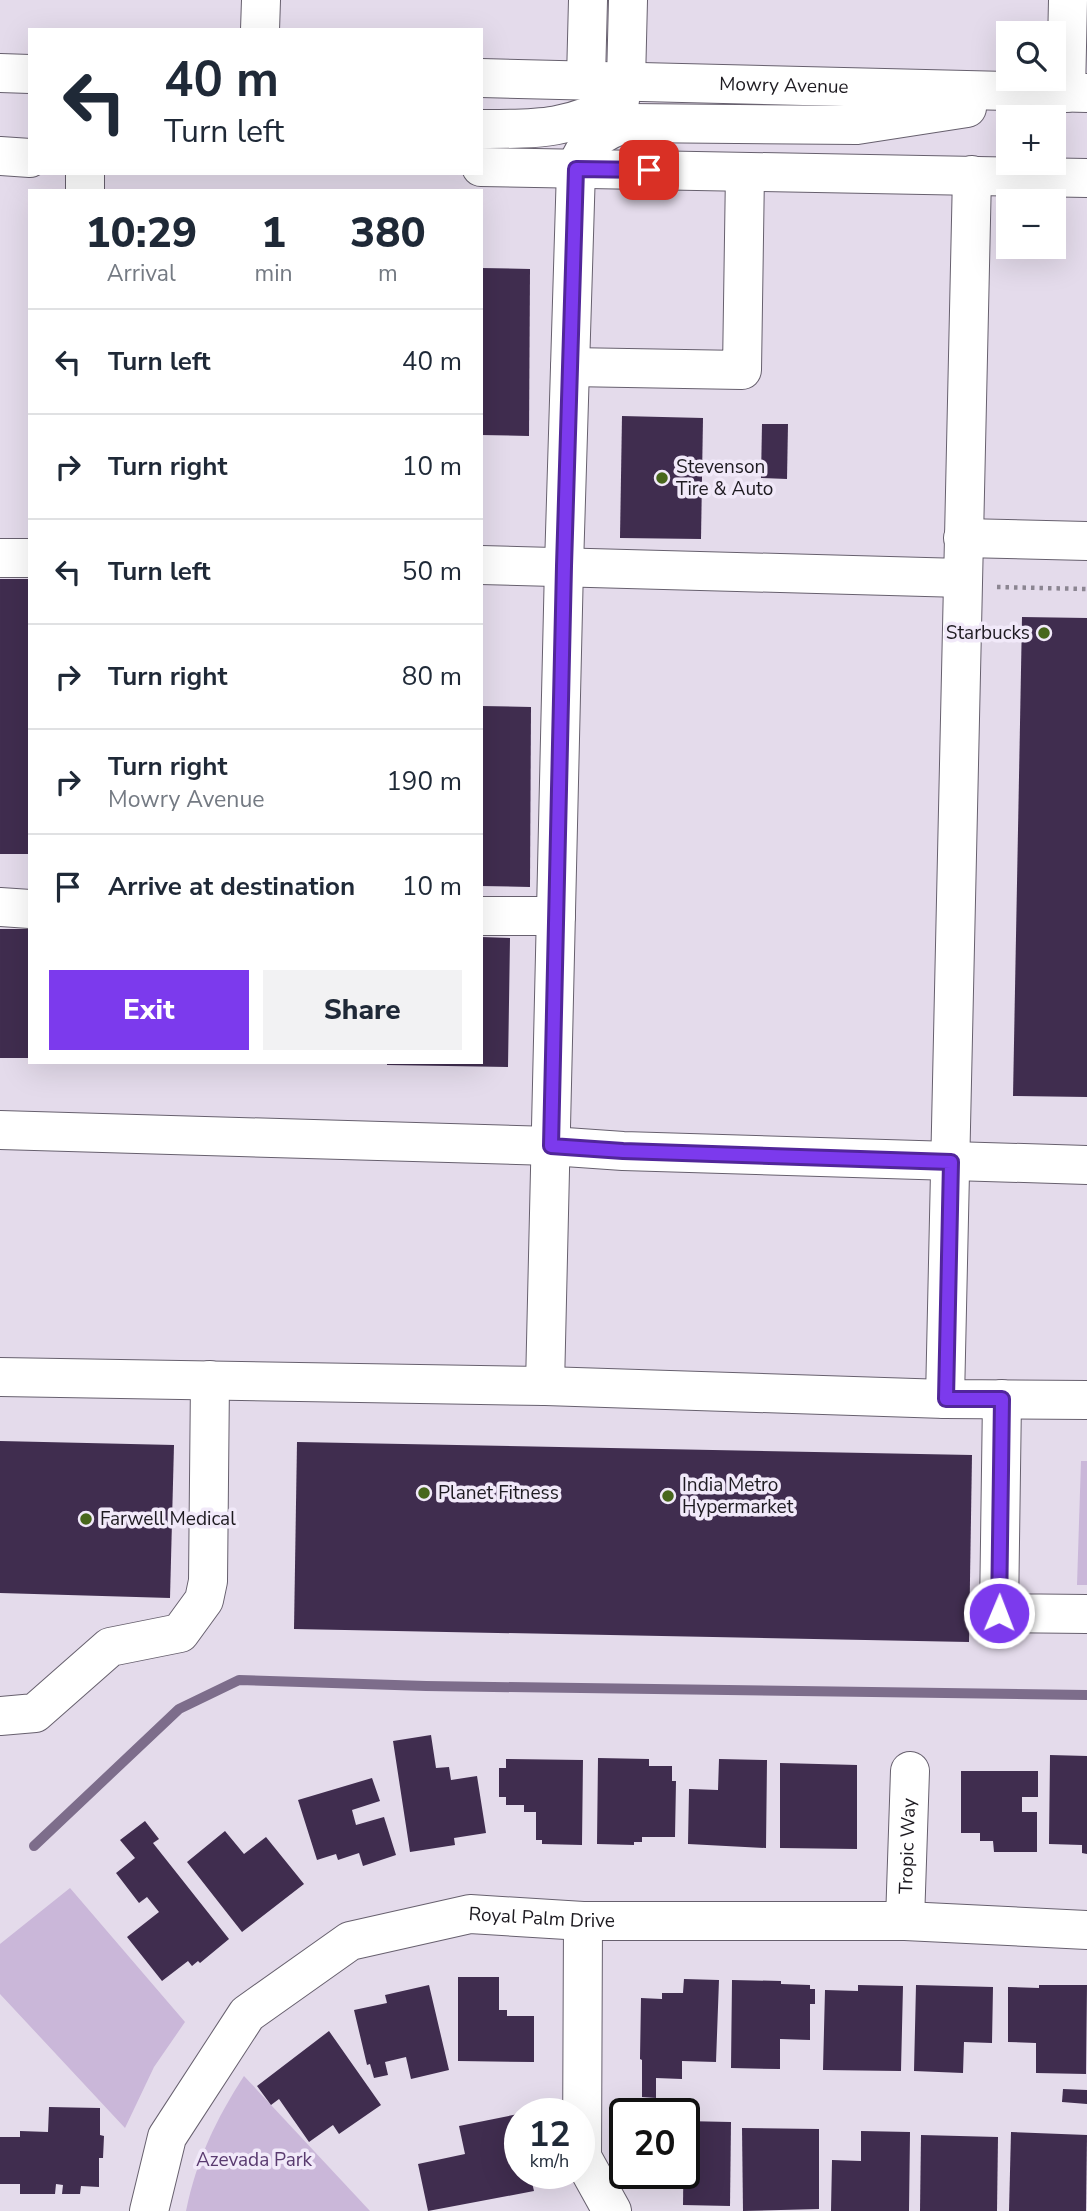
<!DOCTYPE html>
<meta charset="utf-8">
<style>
body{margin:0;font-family:"Nunito Sans",sans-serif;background:#f2f2f3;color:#1f2937;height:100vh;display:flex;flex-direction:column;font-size:26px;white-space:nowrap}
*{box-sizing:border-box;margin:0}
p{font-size:23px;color:#747a83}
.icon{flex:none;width:38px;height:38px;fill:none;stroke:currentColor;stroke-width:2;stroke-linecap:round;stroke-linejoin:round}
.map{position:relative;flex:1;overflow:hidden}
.drawer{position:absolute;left:28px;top:189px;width:455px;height:875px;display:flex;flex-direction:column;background:#fff;border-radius:0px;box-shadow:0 7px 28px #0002}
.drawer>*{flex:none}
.top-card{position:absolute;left:28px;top:28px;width:455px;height:147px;border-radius:0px;box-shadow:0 7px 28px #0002;background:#fff;color:#1f2937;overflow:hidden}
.buttons{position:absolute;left:996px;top:21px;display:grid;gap:14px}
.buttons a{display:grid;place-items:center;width:70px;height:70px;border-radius:0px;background:#fff;box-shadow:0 7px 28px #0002;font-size:35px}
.speed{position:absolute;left:504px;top:2098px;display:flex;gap:14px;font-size:35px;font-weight:700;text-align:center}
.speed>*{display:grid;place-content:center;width:91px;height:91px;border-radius:50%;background:#fff;box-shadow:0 7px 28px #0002;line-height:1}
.speed small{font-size:18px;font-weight:400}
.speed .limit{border:4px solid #111;border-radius:10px;background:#fff;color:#111}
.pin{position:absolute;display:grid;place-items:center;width:60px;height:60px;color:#fff;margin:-30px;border-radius:14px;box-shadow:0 4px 10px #0006}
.me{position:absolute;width:77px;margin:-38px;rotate:1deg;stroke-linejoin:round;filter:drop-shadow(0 0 5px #0008)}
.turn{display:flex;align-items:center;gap:24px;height:147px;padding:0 21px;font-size:32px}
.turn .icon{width:91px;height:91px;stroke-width:2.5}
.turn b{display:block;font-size:49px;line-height:60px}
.eta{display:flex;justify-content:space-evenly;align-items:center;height:119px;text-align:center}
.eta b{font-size:42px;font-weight:800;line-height:49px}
.cta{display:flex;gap:14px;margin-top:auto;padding:14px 21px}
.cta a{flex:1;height:80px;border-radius:0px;background:#7c3aed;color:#fff;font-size:28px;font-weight:800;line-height:80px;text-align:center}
.cta a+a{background:#f2f2f3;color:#1f2937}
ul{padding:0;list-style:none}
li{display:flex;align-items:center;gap:21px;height:105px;padding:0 21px;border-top:2px solid #e0e1e3}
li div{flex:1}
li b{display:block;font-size:26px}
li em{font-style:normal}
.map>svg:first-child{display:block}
.green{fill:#cab7d9}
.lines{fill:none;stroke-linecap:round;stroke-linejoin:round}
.stream{stroke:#7d6d8b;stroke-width:10}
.building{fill:#402d4f}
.minor-casing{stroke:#67606e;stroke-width:40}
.major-casing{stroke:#67606e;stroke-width:40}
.path{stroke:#8b8591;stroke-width:4.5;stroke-dasharray:3.5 5;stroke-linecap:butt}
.minor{stroke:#fff;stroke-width:38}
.major{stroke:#fff;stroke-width:38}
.route-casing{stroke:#51269a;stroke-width:18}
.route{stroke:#7c3aed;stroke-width:12}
.poi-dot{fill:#48671c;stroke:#f1e9f9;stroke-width:2.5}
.labels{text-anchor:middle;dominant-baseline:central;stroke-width:7;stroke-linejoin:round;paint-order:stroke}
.street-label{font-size:19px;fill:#1e1b21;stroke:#f1e9f9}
.poi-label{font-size:19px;fill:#1e1b21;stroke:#f1e9f9;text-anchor:start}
.park-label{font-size:19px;fill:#593a6f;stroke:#f1e9f9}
</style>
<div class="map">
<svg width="1087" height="2211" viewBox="0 0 1087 2211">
<rect width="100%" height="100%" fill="#e4dbeb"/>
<g class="green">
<path d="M1081 1461H1087V1585H1077Z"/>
<path d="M70 1888 185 2022 154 2067 125 2128 0 1994V1944Z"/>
<path d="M244 2076 370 2211H186C196 2161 216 2119 244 2076Z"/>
</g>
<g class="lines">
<path class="stream" d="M34 1846 179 1709 239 1680 426 1686 1087 1695"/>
</g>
<g class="building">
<path d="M481 268 530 269 529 436 481 435Z"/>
<path d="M622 416 703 418 701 539 620 538Z"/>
<path d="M762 424H788L787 479 761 478Z"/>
<rect x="0" y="579" width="30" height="275"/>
<path d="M1022 617 1087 618V1097L1013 1096Z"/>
<path d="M481 706 531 707 530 887 481 886Z"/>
<rect x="0" y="929" width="30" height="129"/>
<path d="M481 937 510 938 508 1067 387 1065V1062H481Z"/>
<path d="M0 1441 174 1445 170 1598 0 1593Z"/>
<path d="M297 1442 972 1455 969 1642 294 1629Z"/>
<path d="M431 1735 436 1768 449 1767 451 1780 477 1776 486 1833 454 1838 455 1845 410 1852 393 1741Z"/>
<path d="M1050 1755 1087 1756V1854L1082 1853V1845L1049 1844Z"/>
<path d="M598 1758 649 1759V1766H672V1781H676L675 1837H642V1842H634V1845L597 1844Z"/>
<path d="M506 1759 583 1760 582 1845 542 1844V1840H536V1812H524V1805H506V1797H499V1768H506Z"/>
<path d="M719 1759 767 1760 766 1848 688 1844 689 1789 718 1790Z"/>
<path d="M780 1763 857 1765V1849L780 1848Z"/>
<path d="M961 1771H1038V1797H1022V1812H1037V1852H994L993 1841H980V1833H961Z"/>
<path d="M372 1778 380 1801 352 1810 356 1825 384 1817 396 1855 363 1866 359 1853 338 1860 336 1854 317 1860 298 1800Z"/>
<path d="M145 1821 159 1839 153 1843 229 1939 200 1963 198 1961 192 1966 188 1961 162 1981 127 1937 159 1912 147 1897 139 1903 116 1873 135 1858 120 1840Z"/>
<path d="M225 1831 244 1854 266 1837 304 1884 242 1932 187 1862Z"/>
<path d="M458 1977H499V2010H507V2016H534V2062L458 2061Z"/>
<path d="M684 1979 719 1980 716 2062 682 2061V2079L656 2078V2098L642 2097V2060L640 2059 641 1998 662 1999V1993H683Z"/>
<path d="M732 1980 781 1981V1984L810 1985V1989H815V2004H810V2040L780 2039V2069L731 2068Z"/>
<path d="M429 1985 449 2070 411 2079 406 2057 385 2062 388 2075 374 2078 370 2064 367 2065 354 2010 387 2003 385 1995Z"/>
<path d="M858 1985 903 1986 901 2071 823 2070 825 1990 858 1991Z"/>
<path d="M916 1985 993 1987 992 2043 964 2042 963 2073 914 2071Z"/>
<path d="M1039 1985H1087L1086 2074 1036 2073V2043L1008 2042V1987L1039 1988Z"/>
<path d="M329 2031 381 2105 339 2134 333 2125 309 2142 279 2099 271 2105 257 2086Z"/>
<path d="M1063 2089 1087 2090V2104L1062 2102Z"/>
<path d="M49 2107 100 2108V2135L104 2136 103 2158H99V2187L81 2186 80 2194H62L63 2185 56 2184 55 2194H20V2184H0V2137H20V2131L48 2132Z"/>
<path d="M518 2114 520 2174H530L534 2191 428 2211 418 2164 465 2154 459 2126Z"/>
<path d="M684 2121 731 2122 730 2206 683 2205Z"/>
<path d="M742 2128 819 2129V2209L743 2211Z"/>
<path d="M861 2131 910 2132 909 2211H831L832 2160 861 2161Z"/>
<path d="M1011 2132 1087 2135 1086 2211H1009Z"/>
<path d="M921 2135 998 2137 997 2211H920Z"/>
</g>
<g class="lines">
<g class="minor-casing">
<g id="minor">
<path d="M260 30 261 0"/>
<path d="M586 79 588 0"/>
<path d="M626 81 628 0"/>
<path d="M1066 93 1068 0"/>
<path d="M85 191V173"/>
<path d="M570 367 742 370 745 172"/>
<path d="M963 538 1087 541"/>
<path d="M0 558H30"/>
<path d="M481 565 962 578"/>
<path d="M0 907 30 909"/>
<path d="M481 916H556"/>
<path d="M0 1130 551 1146 623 1151 1087 1165"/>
<path d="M0 1377 545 1386 945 1399 1087 1400"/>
<path d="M545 1386 564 566 576 169"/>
<path d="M945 1399 972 175"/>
<path d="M1002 1399 999 1613 1087 1614"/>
<path d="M0 1716 35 1713 110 1647 180 1633 204 1600 208 1581 210 1380"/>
<path d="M583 1921 582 2157 612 2211"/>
<path id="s1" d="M905 1921 910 1771"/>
<path id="s2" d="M149 2211 167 2137 247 2014 350 1941 470 1914 583 1921H905L1087 1930"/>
</g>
</g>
<g class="major-casing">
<g id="major">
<path d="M0 73 30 74"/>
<path id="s3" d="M481 78 1087 93"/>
<path d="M481 129C536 129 572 130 620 100"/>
<path d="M0 156 30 158"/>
<path d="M481 167 1087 178"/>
<path d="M576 169C584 143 603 130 628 123L857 125 967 108"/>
</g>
</g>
<path class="path" d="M997 587 1087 589"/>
<use href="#minor" class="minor"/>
<use href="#major" class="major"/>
</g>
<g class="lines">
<g class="route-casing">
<path id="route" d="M649 170 576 169 564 566 551 1146 623 1151 951 1162 946 1399H1002L999 1613"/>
</g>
<use href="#route" class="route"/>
</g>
<g class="poi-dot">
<circle cx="662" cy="478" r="7"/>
<circle cx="1044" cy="633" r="7"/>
<circle cx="424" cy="1493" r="7"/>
<circle cx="668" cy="1496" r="7"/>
<circle cx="86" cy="1519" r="7"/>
</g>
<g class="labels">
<g class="street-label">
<text stroke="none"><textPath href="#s3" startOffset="303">Mowry Avenue</textPath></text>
<text stroke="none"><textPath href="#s1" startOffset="75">Tropic Way</textPath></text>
<text stroke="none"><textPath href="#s2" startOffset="544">Royal Palm Drive</textPath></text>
</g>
<g class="poi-label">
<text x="676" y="467">Stevenson<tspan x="676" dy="22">Tire &amp; Auto</tspan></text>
<text x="1030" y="633" text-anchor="end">Starbucks</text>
<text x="682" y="1485">India Metro<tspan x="682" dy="22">Hypermarket</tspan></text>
<text x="438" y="1493">Planet Fitness</text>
<text x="100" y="1519">Farwell Medical</text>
</g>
<g class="park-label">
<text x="254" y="2160">Azevada Park</text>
</g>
</g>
</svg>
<div class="buttons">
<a><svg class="icon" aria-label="search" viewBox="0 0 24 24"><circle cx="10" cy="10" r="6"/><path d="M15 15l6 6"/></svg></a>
<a>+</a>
<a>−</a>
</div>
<div class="speed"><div>12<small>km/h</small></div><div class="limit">20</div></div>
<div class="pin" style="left:649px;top:170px;background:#d93025"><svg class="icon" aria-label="arrive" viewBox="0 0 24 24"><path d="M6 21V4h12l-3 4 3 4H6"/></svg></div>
<svg class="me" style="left:999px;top:1613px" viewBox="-20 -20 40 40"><circle r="17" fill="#7c3aed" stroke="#fff" stroke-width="3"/><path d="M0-11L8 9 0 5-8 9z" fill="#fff"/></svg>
<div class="top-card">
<div class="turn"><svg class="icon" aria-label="left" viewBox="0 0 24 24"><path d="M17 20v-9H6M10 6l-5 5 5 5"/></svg><div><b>40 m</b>Turn left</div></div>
</div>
<section class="drawer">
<div class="eta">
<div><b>10:29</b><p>Arrival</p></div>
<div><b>1</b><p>min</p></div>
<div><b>380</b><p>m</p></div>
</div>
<ul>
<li><svg class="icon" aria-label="left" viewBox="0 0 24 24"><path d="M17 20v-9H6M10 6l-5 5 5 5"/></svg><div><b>Turn left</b></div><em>40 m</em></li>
<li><svg class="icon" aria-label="right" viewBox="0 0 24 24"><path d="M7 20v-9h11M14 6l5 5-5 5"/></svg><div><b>Turn right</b></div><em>10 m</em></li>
<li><svg class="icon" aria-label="left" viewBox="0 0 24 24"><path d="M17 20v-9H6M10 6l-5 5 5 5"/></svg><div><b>Turn left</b></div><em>50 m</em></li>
<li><svg class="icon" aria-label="right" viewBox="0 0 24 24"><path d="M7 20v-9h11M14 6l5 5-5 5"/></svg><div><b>Turn right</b></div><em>80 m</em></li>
<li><svg class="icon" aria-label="right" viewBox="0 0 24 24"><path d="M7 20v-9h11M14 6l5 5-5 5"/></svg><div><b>Turn right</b><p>Mowry Avenue</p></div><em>190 m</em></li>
<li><svg class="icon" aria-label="arrive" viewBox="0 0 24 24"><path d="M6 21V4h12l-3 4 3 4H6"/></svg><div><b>Arrive at destination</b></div><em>10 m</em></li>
</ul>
<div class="cta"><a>Exit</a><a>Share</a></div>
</section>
</div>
